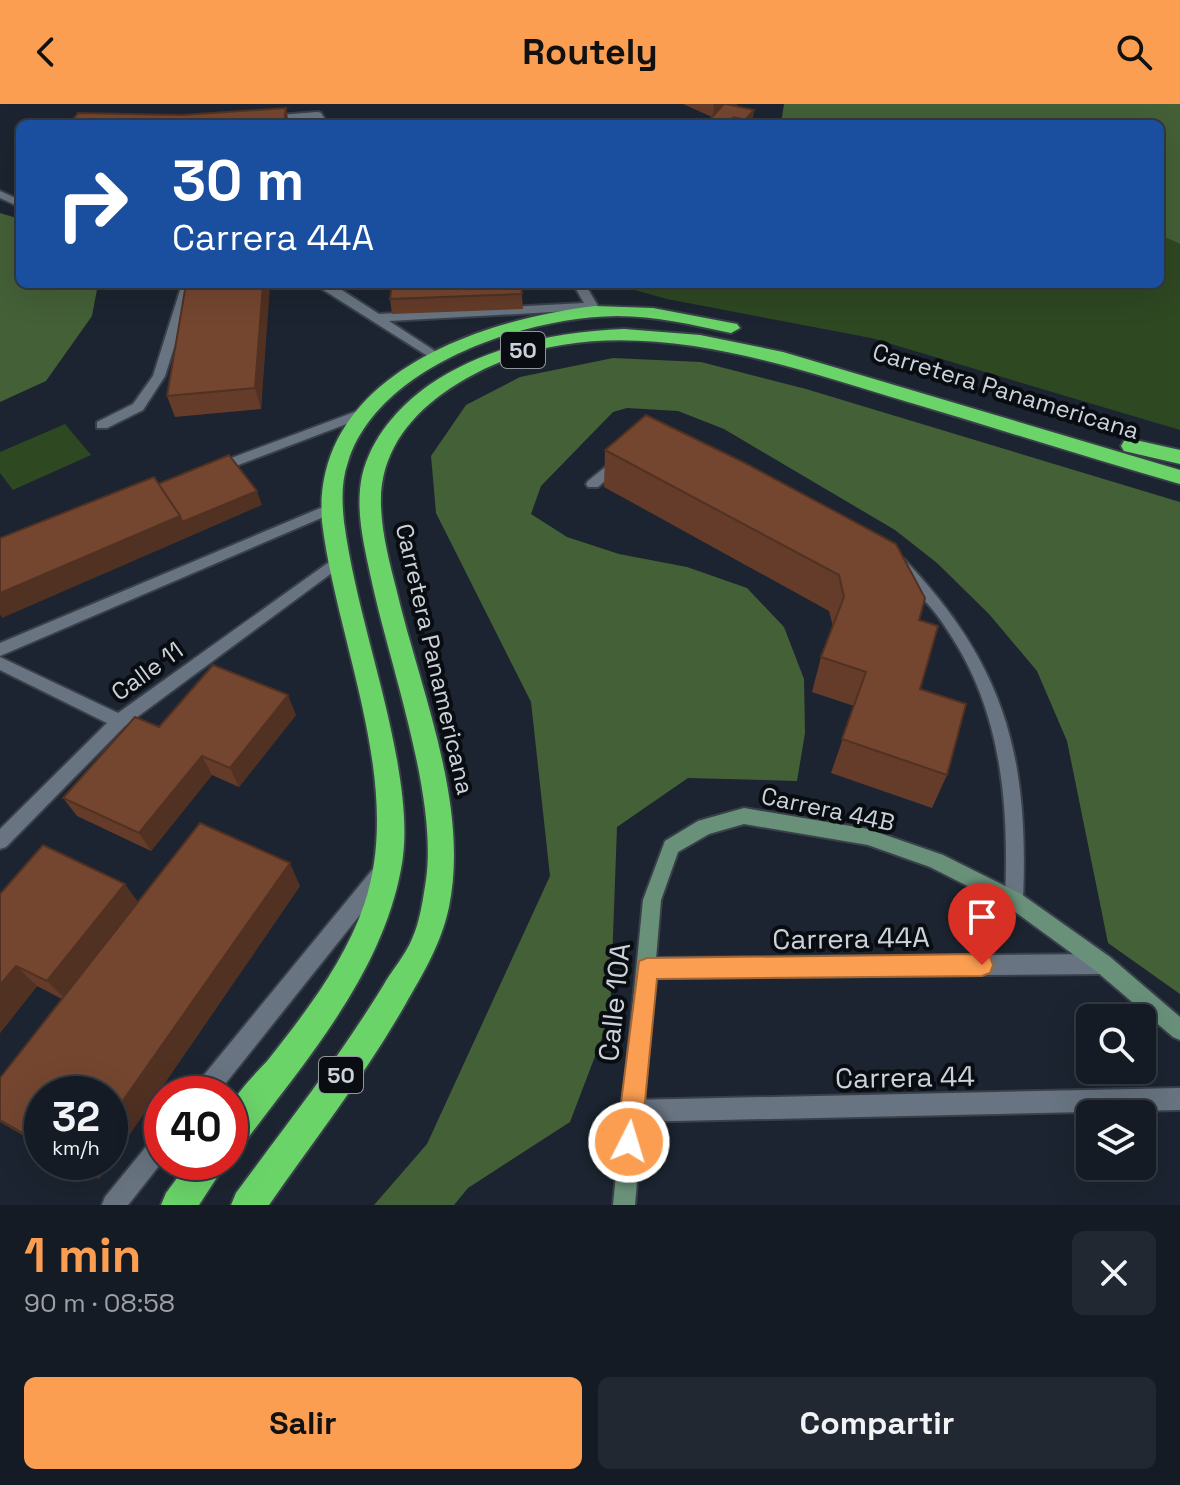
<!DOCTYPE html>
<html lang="es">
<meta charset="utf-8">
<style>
body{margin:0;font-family:"Space Grotesk",sans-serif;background:#212831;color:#f1f3f6;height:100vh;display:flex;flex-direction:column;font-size:30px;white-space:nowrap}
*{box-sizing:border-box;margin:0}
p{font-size:26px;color:#9da1a6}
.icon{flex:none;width:44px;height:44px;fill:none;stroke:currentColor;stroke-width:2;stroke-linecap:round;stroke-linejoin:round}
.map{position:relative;height:1101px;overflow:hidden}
.panel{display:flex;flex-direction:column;background:#141b24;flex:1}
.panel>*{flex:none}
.guide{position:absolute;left:16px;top:16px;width:1148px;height:168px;border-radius:12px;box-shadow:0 8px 32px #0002,0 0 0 2px #333941;background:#1a4fa0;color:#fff;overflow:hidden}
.tools{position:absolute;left:1076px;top:900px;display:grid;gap:16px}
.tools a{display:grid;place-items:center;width:80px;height:80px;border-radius:12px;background:#141b24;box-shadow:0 8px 32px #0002,0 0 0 2px #333941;font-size:40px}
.speed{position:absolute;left:24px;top:972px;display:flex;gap:16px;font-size:40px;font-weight:700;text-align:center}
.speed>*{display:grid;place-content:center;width:104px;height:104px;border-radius:50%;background:#141b24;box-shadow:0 8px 32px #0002,0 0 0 2px #333941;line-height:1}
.speed small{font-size:20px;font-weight:400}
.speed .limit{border:12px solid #d22;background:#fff;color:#111}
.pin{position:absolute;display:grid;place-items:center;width:68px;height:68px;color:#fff;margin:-82px -34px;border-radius:50% 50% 50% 0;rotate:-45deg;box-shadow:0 0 8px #0007}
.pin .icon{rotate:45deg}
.me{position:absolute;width:88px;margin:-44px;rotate:5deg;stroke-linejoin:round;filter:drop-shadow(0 0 6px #0008)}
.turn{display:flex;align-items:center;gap:28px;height:168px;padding:0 24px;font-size:36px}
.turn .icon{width:104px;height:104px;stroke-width:2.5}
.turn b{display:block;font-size:56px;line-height:68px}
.round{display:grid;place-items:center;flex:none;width:84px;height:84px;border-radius:12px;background:#212831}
.overview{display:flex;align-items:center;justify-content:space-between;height:136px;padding:0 24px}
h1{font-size:48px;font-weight:600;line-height:60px;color:#fb9e51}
.button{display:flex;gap:16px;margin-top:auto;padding:16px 24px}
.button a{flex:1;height:92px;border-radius:12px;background:#fb9e51;color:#111;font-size:32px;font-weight:600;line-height:92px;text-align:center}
.button a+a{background:#212831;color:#f1f3f6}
header{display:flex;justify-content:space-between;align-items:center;height:104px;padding:0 24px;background:#fb9e51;color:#111;font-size:36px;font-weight:600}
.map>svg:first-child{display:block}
.green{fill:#2e4822}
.forest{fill:#446037}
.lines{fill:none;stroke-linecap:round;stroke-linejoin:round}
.street-casing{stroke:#39404a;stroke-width:4}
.secondary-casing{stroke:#39404a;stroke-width:4}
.highway-casing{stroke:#39404a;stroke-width:4}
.street{fill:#697482;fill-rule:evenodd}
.secondary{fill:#69917a;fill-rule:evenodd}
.highway{fill:#6ad469;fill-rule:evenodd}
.wall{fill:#643c29}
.shaded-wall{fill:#513122}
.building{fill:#744630;stroke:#513122;stroke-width:2}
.route{fill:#fb9e51;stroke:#a36735;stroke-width:2}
.labels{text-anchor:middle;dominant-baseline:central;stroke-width:8;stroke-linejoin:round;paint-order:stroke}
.shield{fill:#090d12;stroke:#92979e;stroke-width:2}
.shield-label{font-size:22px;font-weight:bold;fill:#ccd2da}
.street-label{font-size:24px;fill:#ccd2da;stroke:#090d12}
.near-street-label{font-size:28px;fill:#ccd2da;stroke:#090d12}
</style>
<header><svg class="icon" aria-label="back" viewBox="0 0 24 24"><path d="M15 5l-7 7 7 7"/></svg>Routely<svg class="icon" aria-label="search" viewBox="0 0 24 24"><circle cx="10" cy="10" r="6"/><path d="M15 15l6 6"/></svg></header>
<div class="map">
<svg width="1180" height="1101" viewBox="0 0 1180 1101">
<rect width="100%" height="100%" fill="#1b2430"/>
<g class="green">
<path d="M1160 131 1180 140V326L871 234 667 195 613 180H1160Z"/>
<path d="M65 320 91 351 13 386 0 369V348Z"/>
</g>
<g class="forest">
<path d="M784 0H1180V140L1160 131V20H781Z"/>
<path d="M0 109 20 115V180H98L92 212 46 277 0 298Z"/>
<path d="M613 254 701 258 806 285 1180 398V890L1108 839 1067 637 1037 567 989 510 937 459 895 426 724 325 678 307 627 304 613 308 541 382 531 410 567 433 619 450 687 463 747 484 784 523 804 575 805 629 797 677 688 674 617 723 610 913 570 1018 468 1084 454 1101H374L427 1040 550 772 531 598 436 409 431 352 466 301 520 273Z"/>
</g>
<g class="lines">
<g class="street-casing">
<g id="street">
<path d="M318 8 321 9 328 20H318L315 14 266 18 261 15 266 12Z"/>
<path d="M0 87 20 96V103L0 94Z"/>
<path d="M182 180H194L165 272 143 306 107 324H97V318L133 300 153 272Z"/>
<path d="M314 180 337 183 379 210 584 199 573 180H585L601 207 595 211 588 206 389 217 438 249V255L434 256Z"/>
<path d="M368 303 373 304V310L220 368 215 370 208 365 210 362Z"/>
<path d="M619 352 626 357 624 360 598 383H588L586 380 588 377Z"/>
<path d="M330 400 335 402 337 405 335 408 0 552V539Z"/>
<path d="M339 451 344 452 346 456 344 460 125 622 6 743 0 745V725L107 619 0 566V553L118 609Z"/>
<path d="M899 454 904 455C1005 561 1029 652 1023 796L1021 802 1014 805 1007 802 1005 796C1009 706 1003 614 953 535 945 522 935 507 924 496 914 483 900 472 892 459Z"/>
<path d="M380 763 387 765 389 771 387 777 217 990H192L195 982 373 765Z"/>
<path d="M1103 850 1110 853 1113 860 1110 867 1103 870 647 874 640 871 637 864 640 857 647 854Z"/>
<path d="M1180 984V1006L631 1018 623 1015 620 1007 623 999 631 996Z"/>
<path d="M162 1030V1058L128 1101H102L105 1093 154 1033Z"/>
</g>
</g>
<g class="secondary-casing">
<path id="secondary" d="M744 704 868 725 943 751 1021 790 1110 853 1180 913V936L1173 933 1096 867 1007 802 930 763 868 741 744 720 709 730 678 748 661 796 635 1101H613L643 796 665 737 698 717Z"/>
</g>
<g class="highway-casing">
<g id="highway">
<path d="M595 202 653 204 737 220 740 224 731 229C693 221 656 212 617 212 526 213 378 261 348 358 341 378 342 398 344 418 355 499 383 576 397 656 403 691 408 730 401 765 381 872 305 957 242 1042L230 1046C230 1034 226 1015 230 1004 234 991 258 967 268 956 305 909 344 859 364 801 405 681 337 540 322 418 311 273 477 216 595 202Z"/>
<path d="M624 225 700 231 783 248 1180 366V380C1089 354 999 325 908 298 759 253 584 189 442 290 405 317 379 354 381 402 382 430 389 457 396 484 419 583 470 700 449 803 441 840 424 868 405 901 365 971 315 1035 269 1101H231L236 1089C286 1021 339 954 383 882 392 866 405 852 412 835 420 818 423 795 426 776 438 692 389 559 371 474 364 441 355 406 362 372 371 334 398 303 429 281 487 242 555 228 624 225Z"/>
<path d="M1131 335 1180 346V360L1124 347 1121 342 1124 337Z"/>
<path d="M189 1058H227L199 1101H161L166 1089Z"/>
</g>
</g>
<use href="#street" class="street"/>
<use href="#secondary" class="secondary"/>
<use href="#highway" class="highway"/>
</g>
<g class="wall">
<path d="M683 0H737L736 2 754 6 752 20H709L710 15 712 13Z"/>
<path d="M186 180H269L261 305 175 313 167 292Z"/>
<path d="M521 180 523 205 392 210 390 195Z"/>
<path d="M646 311 919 516 920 585 947 671 932 704 831 669 854 602 812 588 821 553 833 523 829 507 604 383 605 346Z"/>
<path d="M296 611 239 683 212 671 151 747 77 712 63 694 159 623Z"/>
<path d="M300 782 99 1075 69 1058H110L42 990V1042L0 1018V974L62 895 37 882 0 929V790L138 798Z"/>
</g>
<g class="shaded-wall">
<path d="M714 0H737V2L713 13Z"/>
<path d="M286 4 289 20H284Z"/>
<path d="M754 6 752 20H744L745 16Z"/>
<path d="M263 180H269L270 183 261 305 255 284Z"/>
<path d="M257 387 262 401 2 514 0 510V489L180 412Z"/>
<path d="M288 591 296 611 239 683 230 664Z"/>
<path d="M202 652 212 671 151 747 139 729Z"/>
<path d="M290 759 300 782 99 1075 78 1061 80 1058H110V1015Z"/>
<path d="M125 780 141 802 67 897 47 877Z"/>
<path d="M16 862 37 882 0 929V881Z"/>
</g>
<g class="building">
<path d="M724 0H726L754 6 745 16 734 13 728 19 710 15Z"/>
<path d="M286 4 284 20H69L78 9 181 11Z"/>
<path d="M186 180H263L255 284 167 292Z"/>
<path d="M392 180H521L522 190 390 195Z"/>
<path d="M646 311 745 359 896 440 925 494 919 516 938 522 920 585 966 600 947 671 842 635 866 568 821 553 844 493 839 471 605 346Z"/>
<path d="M229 351 257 387 182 418 180 412 158 380Z"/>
<path d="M154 373 180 412 0 489V434Z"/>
<path d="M213 561 288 591 230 664 202 652 139 729 63 694 135 613 159 623Z"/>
<path d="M200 719 290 759 110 1015V990H42V1040L0 1016V974Z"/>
<path d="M43 741 125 780 47 877 16 862 0 881V790Z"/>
</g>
<path class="route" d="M982 850 990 853 993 861 990 869 982 872 657 875 641 1038 638 1047 629 1051 620 1047 616 1038 639 857 647 854Z"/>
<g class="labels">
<g class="shield">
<rect x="501" y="228" width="44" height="36" rx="6"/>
<rect x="319" y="953" width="44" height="36" rx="6"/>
</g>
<g class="shield-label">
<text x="523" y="246">50</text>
<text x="341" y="971">50</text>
</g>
<g class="street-label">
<text transform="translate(1006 287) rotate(17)">Carretera Panamericana</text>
<text transform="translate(435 555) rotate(77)">Carretera Panamericana</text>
<text transform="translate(147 567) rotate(-36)">Calle 11</text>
<text transform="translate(828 705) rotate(12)">Carrera 44B</text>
</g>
<g class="near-street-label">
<text transform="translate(851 834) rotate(-1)">Carrera 44A</text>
<text transform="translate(614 898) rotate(-84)">Calle 10A</text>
<text transform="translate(905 973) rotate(-1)">Carrera 44</text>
</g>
</g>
</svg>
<div class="tools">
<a><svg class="icon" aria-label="search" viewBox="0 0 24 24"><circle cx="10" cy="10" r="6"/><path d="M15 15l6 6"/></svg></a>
<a><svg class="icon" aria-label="layers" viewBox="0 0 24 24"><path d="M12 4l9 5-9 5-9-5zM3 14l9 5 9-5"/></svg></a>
</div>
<div class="speed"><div>32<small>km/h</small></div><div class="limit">40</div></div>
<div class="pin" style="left:982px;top:861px;background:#d93025"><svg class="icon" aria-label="arrive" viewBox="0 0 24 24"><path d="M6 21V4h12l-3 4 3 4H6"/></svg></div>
<svg class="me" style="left:629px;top:1038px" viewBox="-20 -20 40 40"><circle r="17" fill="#fb9e51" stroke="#fff" stroke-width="3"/><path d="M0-11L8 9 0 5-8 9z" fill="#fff"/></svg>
<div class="guide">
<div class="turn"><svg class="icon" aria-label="right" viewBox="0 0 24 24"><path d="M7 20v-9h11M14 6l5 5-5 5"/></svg><div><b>30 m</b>Carrera 44A</div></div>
</div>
</div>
<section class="panel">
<div class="overview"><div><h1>1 min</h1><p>90 m · 08:58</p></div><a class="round"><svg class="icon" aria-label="close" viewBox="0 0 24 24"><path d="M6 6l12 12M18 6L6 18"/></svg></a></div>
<div class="button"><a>Salir</a><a>Compartir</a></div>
</section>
